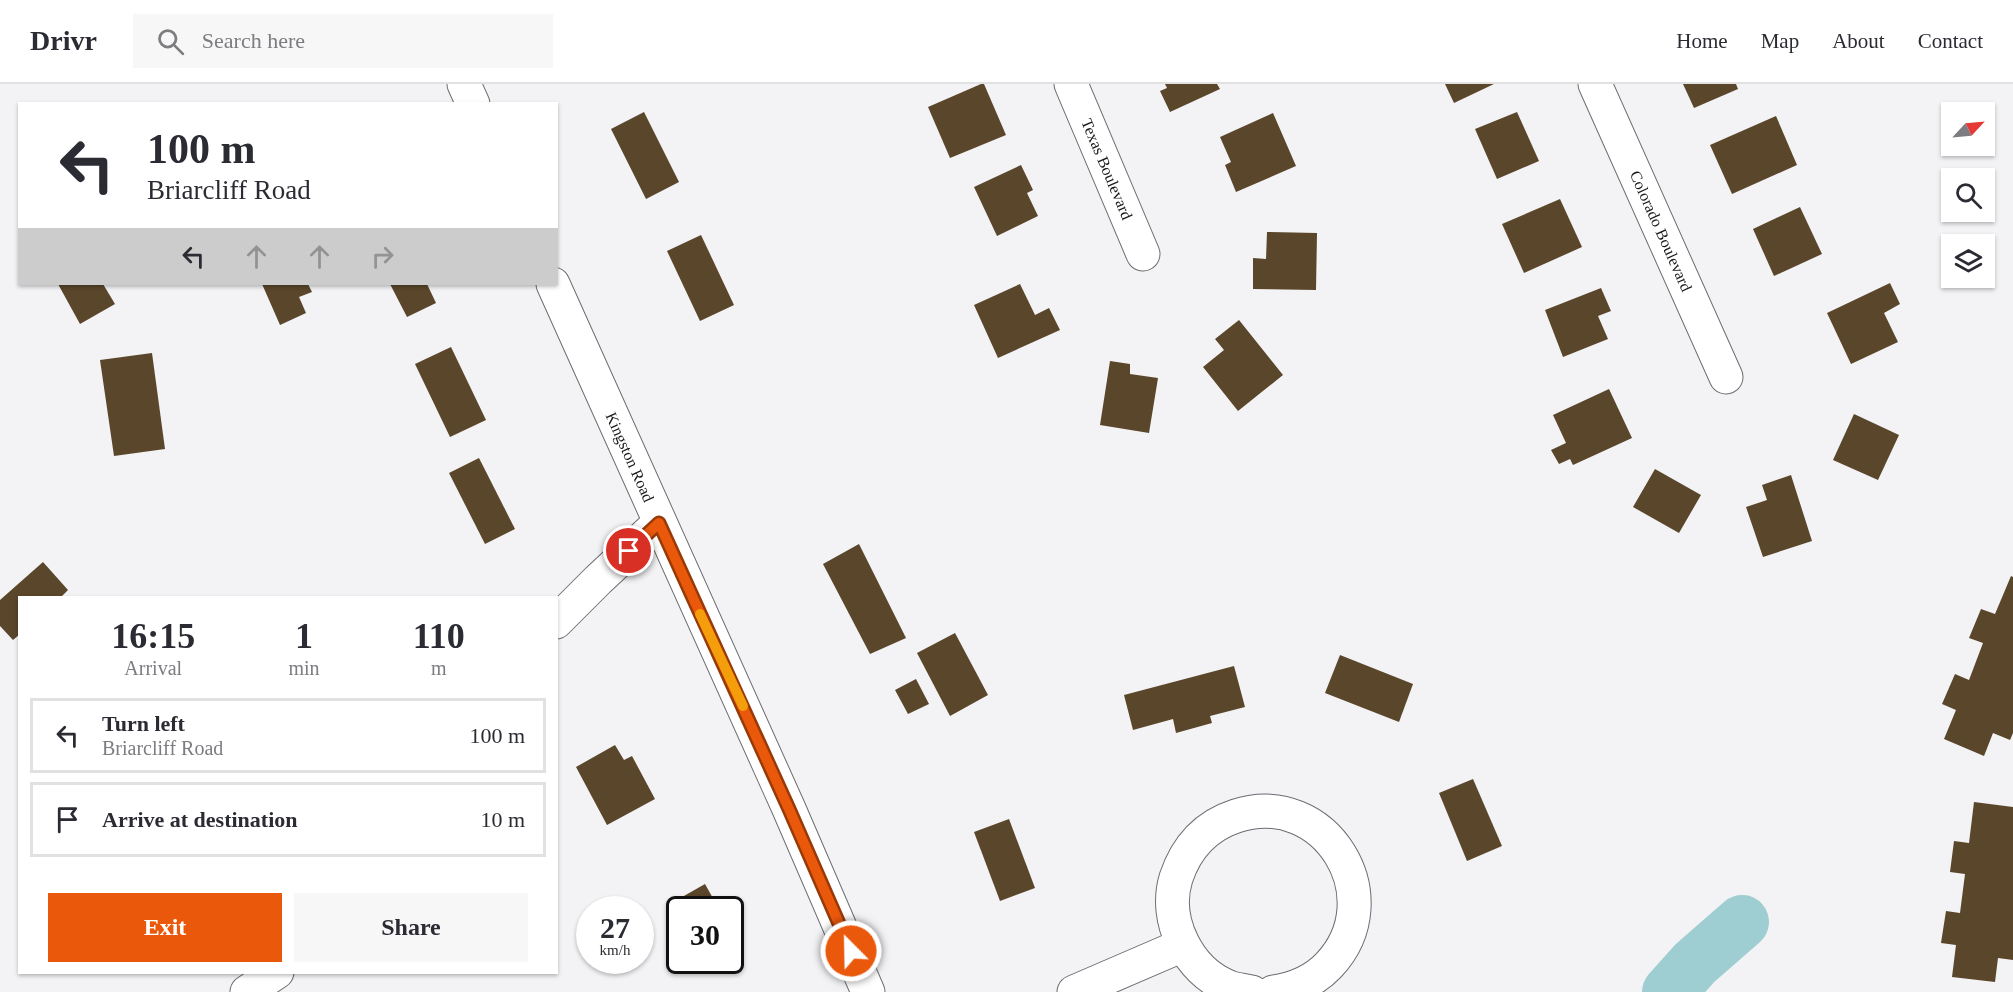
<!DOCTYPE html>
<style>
body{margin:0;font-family:"Times New Roman",serif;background:#f7f7f7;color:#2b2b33;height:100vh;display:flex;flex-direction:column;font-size:22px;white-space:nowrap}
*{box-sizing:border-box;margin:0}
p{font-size:20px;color:#7c7c81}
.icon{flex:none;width:33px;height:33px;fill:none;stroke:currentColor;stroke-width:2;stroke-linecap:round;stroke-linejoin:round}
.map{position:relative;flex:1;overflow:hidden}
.side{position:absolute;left:18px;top:512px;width:540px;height:378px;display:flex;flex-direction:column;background:#fff;border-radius:0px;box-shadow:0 2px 4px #0004}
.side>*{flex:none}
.guide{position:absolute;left:18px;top:18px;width:540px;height:183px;border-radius:0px;box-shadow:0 2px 4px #0004;background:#fff;color:#2b2b33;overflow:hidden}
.needle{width:39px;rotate:64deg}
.controls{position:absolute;left:1941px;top:18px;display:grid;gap:12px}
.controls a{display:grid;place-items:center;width:54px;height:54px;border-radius:0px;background:#fff;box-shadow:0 2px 4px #0004;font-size:30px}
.speed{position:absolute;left:576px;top:812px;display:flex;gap:12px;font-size:30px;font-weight:700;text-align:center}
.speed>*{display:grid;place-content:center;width:78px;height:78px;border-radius:50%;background:#fff;box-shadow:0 2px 4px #0004;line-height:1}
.speed small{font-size:15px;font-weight:400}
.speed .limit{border:3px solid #111;border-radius:9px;background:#fff;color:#111}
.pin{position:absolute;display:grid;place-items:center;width:51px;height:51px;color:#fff;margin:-26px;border:3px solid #fff;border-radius:50%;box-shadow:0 2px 6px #0007}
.me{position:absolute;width:66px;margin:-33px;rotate:337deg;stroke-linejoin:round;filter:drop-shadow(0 0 4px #0008)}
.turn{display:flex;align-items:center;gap:21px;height:126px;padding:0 30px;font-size:27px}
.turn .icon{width:78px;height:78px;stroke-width:2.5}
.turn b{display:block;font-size:42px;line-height:51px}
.lanes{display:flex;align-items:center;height:57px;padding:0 30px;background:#0003;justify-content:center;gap:30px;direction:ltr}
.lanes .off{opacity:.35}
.eta{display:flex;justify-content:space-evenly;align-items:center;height:102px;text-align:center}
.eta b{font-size:36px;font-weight:800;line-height:42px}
.button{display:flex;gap:12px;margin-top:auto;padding:12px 30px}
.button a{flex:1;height:69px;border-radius:0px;background:#ea580c;color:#fff;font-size:24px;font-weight:800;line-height:69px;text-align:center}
.button a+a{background:#f7f7f7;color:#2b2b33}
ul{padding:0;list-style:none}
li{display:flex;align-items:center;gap:18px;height:75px;margin:0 12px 9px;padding:0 18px;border:3px solid #e1e1e2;border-radius:0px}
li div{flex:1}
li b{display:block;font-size:22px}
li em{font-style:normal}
header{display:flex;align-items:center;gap:36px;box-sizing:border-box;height:84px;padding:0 30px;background:#fff;border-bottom:2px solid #e1e1e2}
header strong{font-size:28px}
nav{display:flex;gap:33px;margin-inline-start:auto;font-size:21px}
.search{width:420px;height:54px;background:#f7f7f7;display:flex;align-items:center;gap:15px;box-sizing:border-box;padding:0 21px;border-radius:0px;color:#7c7c81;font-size:22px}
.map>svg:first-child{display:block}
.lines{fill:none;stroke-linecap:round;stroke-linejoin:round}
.river{stroke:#9eced1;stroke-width:54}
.building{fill:#5a462a}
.minor-casing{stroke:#6d6c70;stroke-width:35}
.minor{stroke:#fff;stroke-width:33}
.route-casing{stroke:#983908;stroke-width:15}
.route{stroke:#ea580c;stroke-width:10}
.slow{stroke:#f59e0b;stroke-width:10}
.labels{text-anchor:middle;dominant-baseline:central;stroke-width:6;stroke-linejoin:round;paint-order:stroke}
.street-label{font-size:16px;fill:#1a191a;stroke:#fff}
</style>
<header>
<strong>Drivr</strong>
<div class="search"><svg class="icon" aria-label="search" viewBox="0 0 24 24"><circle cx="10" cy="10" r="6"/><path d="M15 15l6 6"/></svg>Search here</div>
<nav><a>Home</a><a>Map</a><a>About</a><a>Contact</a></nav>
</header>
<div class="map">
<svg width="2013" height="908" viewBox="0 0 2013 908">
<rect width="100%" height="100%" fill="#f3f2f5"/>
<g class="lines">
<path class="river" d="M1669 908 1695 879 1742 838"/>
</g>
<g class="building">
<path d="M981 0H984L1006 51 950 74 928 23Z"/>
<path d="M1165 0H1217L1220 5 1170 28 1160 7 1167 4Z"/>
<path d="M1445 0H1494L1454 19Z"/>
<path d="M1683 0H1736L1738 5 1694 24Z"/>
<path d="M644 28 679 98 646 115 611 45Z"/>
<path d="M1517 28 1539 77 1497 95 1475 45Z"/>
<path d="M1273 29 1296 82 1236 108 1225 81 1231 78 1220 53Z"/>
<path d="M1776 32 1797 81 1732 110 1710 61Z"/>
<path d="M1021 81 1033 106 1027 109 1038 132 997 152 974 103Z"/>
<path d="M1560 115 1582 163 1524 189 1502 140Z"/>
<path d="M1800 123 1822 170 1774 192 1753 145Z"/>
<path d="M1267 148 1317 149 1316 206 1253 205V174L1266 175Z"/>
<path d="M701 151 734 221 700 237 667 167Z"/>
<path d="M1890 199 1900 220 1884 229 1898 258 1851 280 1827 229Z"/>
<path d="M58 200H103L115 220 80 240Z"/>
<path d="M262 200H308L312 208 299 213 306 229 280 241Z"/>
<path d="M390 200H427L436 219 407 233Z"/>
<path d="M1020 200 1035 231 1049 224 1060 246 998 274 974 221Z"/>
<path d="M1601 204 1611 227 1598 232 1608 255 1563 273 1545 226Z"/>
<path d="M1239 236 1283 291 1238 327 1203 283 1224 266 1215 255Z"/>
<path d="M451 263 486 336 450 353 415 280Z"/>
<path d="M152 269 165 365 114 372 100 276Z"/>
<path d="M1110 277 1130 280V290L1158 294 1149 349 1100 341Z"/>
<path d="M1609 305 1632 354 1573 381 1570 375 1559 380 1551 366 1566 359 1553 331Z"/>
<path d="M1854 330 1899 351 1878 396 1833 376Z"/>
<path d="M479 374 515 445 485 460 449 389Z"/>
<path d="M1655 385 1701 411 1679 449 1633 423Z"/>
<path d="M1791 391 1812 457 1763 473 1746 423 1767 416 1762 401Z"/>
<path d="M859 460 906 554 870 570 823 480Z"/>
<path d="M43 478 68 506 61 513H20V550L13 556 0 542V516Z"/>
<path d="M2011 492 2013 493V649L2010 656 1993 649 1984 672 1944 655 1956 626 1942 620 1955 590 1969 596 1983 559 1969 554 1981 525 1995 530Z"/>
<path d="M955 549 988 611 950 632 917 569Z"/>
<path d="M1340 571 1413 600 1399 638 1325 609Z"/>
<path d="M1234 582 1245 623 1210 632 1212 639 1176 649 1173 635 1133 646 1124 611Z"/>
<path d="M916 595 929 620 908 630 895 606Z"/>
<path d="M615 661 624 676 632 672 655 715 607 741 576 683Z"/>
<path d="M1473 695 1502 762 1467 777 1439 709Z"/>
<path d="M1974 718 2013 723V876L1998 874 1995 898 1952 893 1956 861 1941 859 1946 827 1960 829 1965 790 1950 788 1954 757 1969 759Z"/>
<path d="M1009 735 1035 804 1000 817 974 748Z"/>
<path d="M705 800 719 825H680V841L668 821Z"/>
<path d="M730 845 742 864 730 871Z"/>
<path d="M699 876H721L705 886Z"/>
</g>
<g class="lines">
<g class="minor-casing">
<g id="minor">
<path d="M464 0 473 20"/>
<path d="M1071 0 1143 170"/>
<path d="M1595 0 1726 293"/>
<path d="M553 200 789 725 868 908"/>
<path d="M556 538 598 496 659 439"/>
<path d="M247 908 277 888"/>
<path d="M1074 908 1183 861"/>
<path d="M1252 908C1245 906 1236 906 1229 903 1188 887 1163 836 1176 794 1186 764 1205 742 1236 732 1325 703 1393 813 1329 881 1314 897 1295 905 1273 908"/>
</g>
</g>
<use href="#minor" class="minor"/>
</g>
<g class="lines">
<g class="route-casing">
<path id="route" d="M629 467 659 439 789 725 851 867"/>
</g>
<use href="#route" class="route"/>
<path class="slow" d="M700 530 743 622"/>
</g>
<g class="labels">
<g class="street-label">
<text transform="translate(1107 85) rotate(67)">Texas Boulevard</text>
<text transform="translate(1661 147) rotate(66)">Colorado Boulevard</text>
<text transform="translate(630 373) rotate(66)">Kingston Road</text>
</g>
</g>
</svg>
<div class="controls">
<a><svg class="needle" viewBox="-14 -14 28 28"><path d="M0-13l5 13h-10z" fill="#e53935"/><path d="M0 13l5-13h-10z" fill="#7c7c81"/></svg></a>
<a><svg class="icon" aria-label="search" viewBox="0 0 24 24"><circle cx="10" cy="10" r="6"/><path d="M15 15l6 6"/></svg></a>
<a><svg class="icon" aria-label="layers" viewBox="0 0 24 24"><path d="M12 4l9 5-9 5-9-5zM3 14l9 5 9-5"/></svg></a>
</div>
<div class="speed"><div>27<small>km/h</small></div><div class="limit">30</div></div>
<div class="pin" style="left:629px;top:467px;background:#d93025"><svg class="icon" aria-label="arrive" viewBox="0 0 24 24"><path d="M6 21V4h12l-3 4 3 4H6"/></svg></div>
<svg class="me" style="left:851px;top:867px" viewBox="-20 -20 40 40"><circle r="17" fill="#ea580c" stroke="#fff" stroke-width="3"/><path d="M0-11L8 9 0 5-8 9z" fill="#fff"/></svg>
<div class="guide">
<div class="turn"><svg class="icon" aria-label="left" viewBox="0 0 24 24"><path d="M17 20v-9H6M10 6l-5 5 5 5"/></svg><div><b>100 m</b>Briarcliff Road</div></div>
<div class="lanes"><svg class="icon" aria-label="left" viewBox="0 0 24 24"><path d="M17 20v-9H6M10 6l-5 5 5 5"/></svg><svg class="icon off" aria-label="ahead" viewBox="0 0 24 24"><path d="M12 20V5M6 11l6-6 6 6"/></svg><svg class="icon off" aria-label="ahead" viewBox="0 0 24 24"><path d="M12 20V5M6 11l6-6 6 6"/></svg><svg class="icon off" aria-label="right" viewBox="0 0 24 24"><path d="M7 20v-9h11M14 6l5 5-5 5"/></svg></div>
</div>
<section class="side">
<div class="eta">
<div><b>16:15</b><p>Arrival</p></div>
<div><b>1</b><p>min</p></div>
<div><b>110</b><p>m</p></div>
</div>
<ul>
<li><svg class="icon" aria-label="left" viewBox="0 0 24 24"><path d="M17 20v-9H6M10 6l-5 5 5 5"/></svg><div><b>Turn left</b><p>Briarcliff Road</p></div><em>100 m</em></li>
<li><svg class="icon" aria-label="arrive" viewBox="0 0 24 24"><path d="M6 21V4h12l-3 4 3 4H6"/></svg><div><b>Arrive at destination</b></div><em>10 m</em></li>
</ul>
<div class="button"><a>Exit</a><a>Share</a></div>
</section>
</div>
